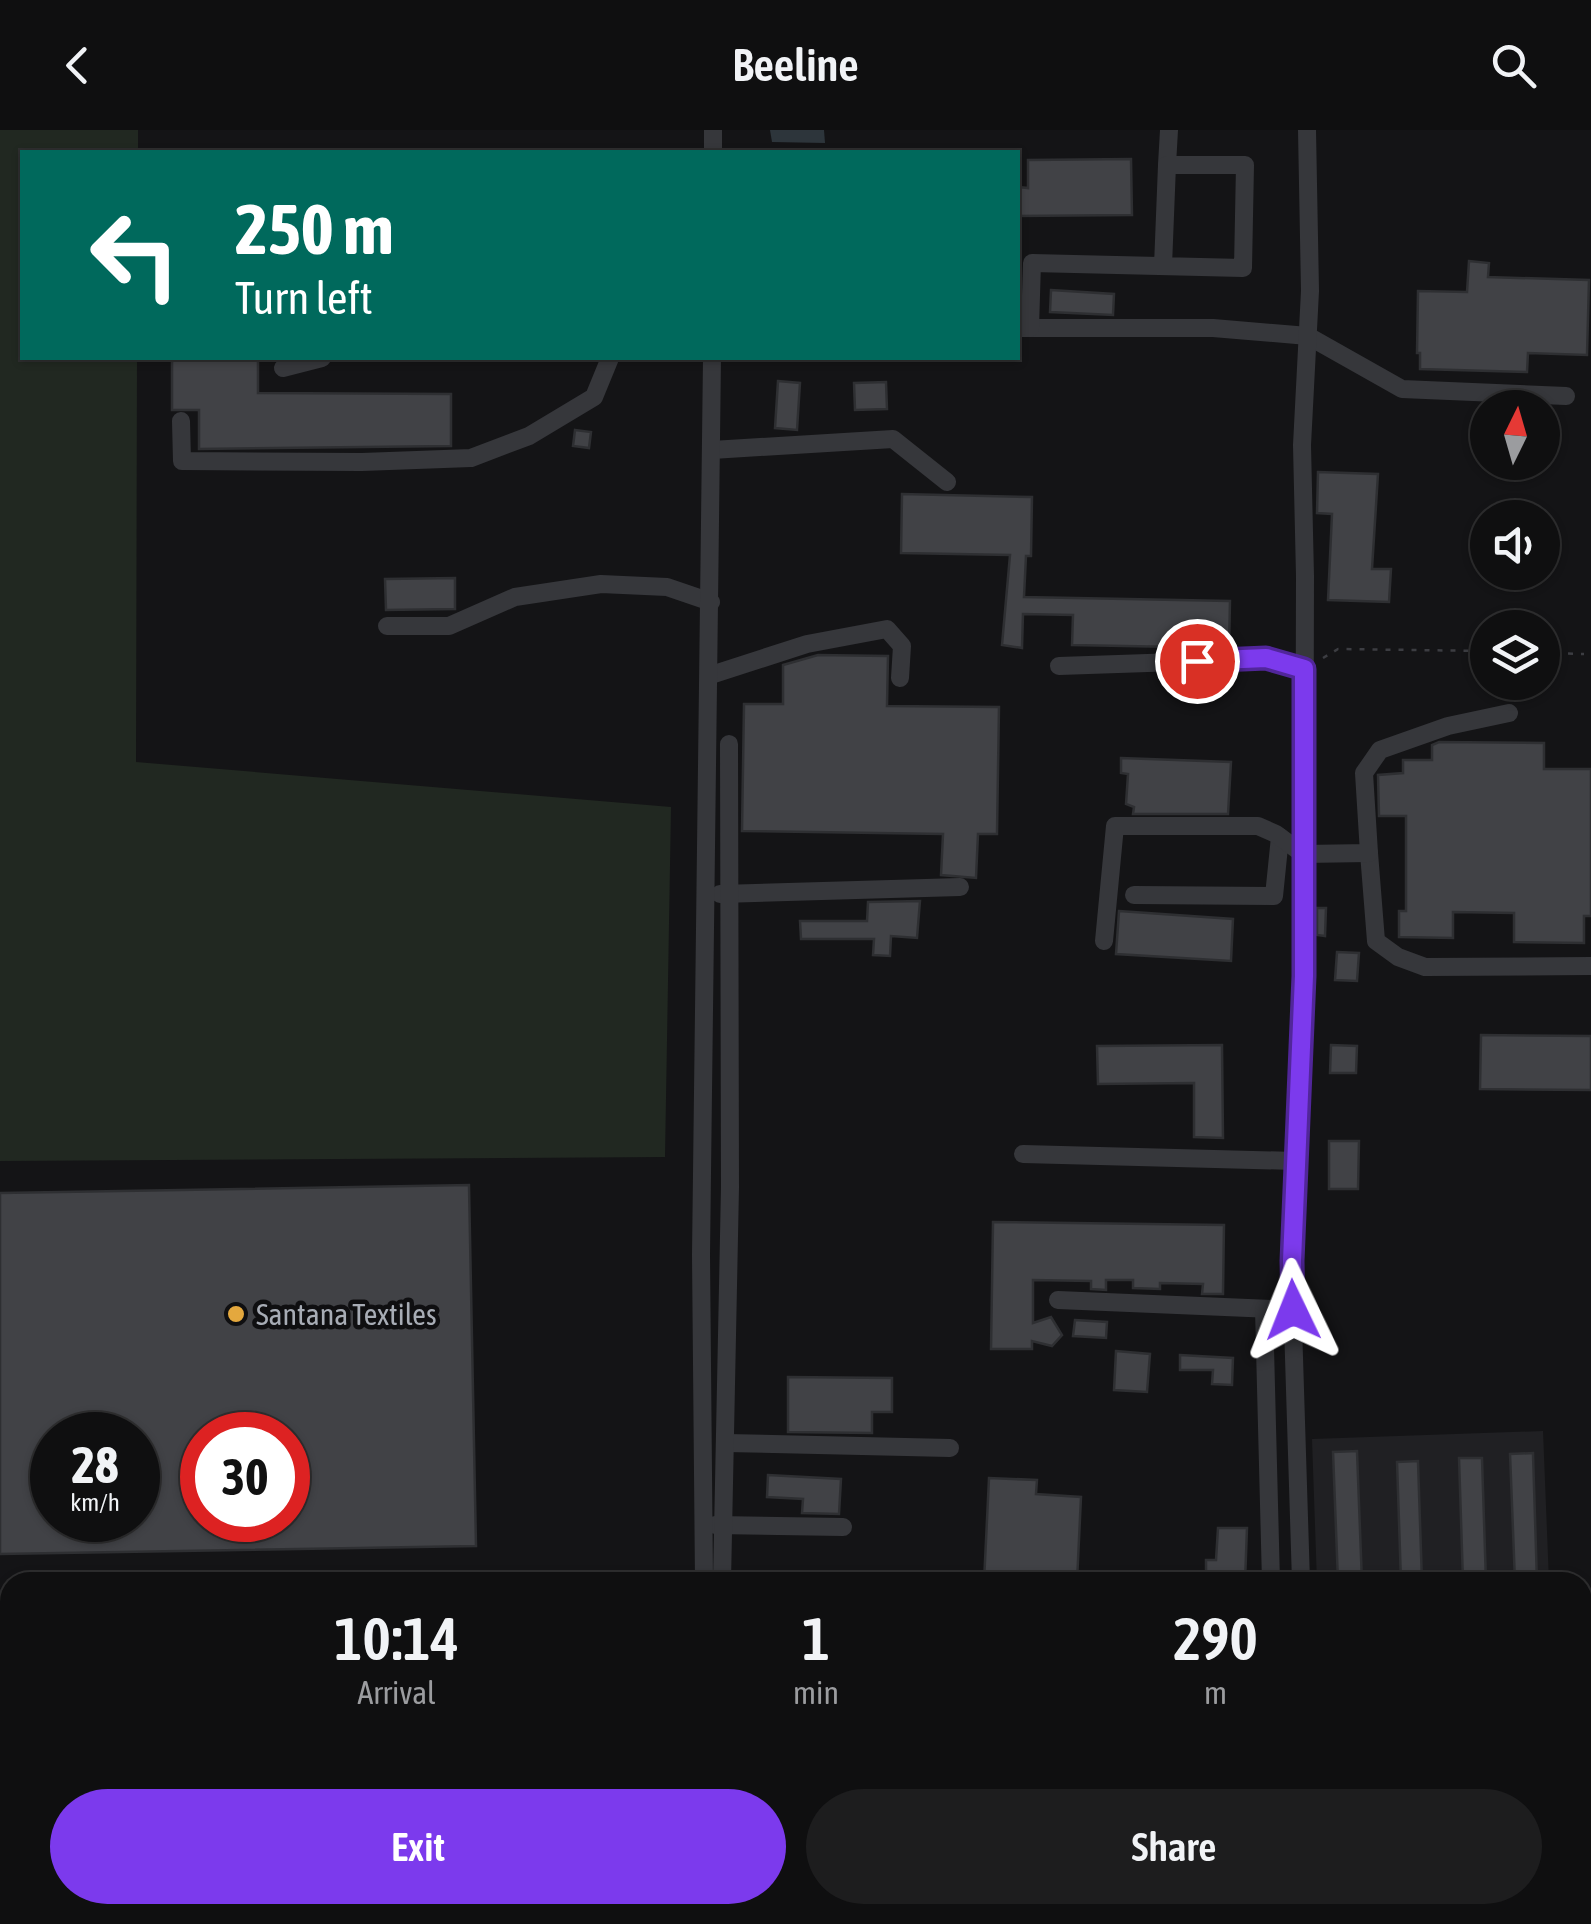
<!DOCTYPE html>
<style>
body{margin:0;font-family:"Asap Condensed",sans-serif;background:#1d1d1e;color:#f1f3f6;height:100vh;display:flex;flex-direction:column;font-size:38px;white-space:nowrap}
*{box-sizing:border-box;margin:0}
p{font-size:32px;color:#9b9c9f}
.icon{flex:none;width:55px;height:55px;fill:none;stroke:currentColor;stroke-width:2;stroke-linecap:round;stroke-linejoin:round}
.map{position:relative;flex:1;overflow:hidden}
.sheet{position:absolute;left:0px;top:1442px;width:1592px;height:352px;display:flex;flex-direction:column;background:#0f0f10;border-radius:30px 30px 0 0;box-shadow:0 2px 8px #0004,0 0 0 2px #2f2f30}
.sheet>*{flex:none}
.banner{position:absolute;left:20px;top:20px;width:1000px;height:210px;border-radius:0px;box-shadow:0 2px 8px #0004,0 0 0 2px #2f2f30;background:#00695c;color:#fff;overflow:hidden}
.needle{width:65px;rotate:5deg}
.buttons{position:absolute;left:1470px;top:260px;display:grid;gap:20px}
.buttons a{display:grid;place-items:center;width:90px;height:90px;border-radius:50%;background:#0f0f10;box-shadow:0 2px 8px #0004,0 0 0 2px #2f2f30;font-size:50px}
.speed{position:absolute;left:30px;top:1282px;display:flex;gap:20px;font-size:50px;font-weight:700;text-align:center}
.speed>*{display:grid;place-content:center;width:130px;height:130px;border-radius:50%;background:#0f0f10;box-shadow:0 2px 8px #0004,0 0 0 2px #2f2f30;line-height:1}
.speed small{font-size:25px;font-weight:400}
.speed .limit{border:15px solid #d22;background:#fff;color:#111}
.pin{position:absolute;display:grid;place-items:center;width:85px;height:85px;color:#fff;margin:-42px;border:5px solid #fff;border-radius:50%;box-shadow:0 2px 10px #0007}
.me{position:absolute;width:110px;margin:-55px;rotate:358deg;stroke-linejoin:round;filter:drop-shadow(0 0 8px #0008)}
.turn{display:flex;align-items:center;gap:35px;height:210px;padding:0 50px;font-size:45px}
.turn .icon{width:130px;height:130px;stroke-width:2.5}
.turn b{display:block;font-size:70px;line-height:85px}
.eta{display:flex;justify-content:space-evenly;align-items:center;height:170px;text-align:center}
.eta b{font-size:60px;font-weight:600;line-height:70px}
.action{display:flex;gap:20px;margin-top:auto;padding:20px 50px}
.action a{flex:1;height:115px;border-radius:60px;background:#7c3aed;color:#fff;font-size:40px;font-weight:600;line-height:115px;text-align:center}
.action a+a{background:#1d1d1e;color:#f1f3f6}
header{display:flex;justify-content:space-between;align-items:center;height:130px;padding:0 50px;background:#0f0f10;font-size:45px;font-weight:600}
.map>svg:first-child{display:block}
.built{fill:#202023}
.green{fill:#212821}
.water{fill:#2d353b}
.building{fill:#414246;stroke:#2e2f32;stroke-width:2.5;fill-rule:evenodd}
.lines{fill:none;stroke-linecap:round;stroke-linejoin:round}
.path{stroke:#3c3d42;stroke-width:2.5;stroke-dasharray:5 8;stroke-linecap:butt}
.minor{stroke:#36373b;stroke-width:18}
.major{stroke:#525459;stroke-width:22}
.highway{stroke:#62656b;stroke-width:28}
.route-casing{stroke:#51269a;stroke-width:25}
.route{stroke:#7c3aed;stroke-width:18}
.poi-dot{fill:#e4a83e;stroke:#0f0f11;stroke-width:4}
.labels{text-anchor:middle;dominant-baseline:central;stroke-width:9;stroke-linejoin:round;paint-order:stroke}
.poi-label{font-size:30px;fill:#a7acb5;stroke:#0f0f11;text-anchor:start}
</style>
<header><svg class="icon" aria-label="back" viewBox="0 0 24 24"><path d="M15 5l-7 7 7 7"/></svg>Beeline<svg class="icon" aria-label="search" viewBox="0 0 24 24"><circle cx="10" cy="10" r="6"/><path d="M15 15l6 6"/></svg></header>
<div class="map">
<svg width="1591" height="1794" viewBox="0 0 1591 1794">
<rect width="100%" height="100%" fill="#141416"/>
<path class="built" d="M1543 1301 1549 1452H1317L1312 1309Z"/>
<g class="green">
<path d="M0 0H138V22H22V228H137L136 632 671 677 665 1027 0 1031Z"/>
<path d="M1591 1778V1794H1148L1253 1788 1453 1790 1514 1785H1582L1583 1779Z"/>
</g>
<path class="water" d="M770 0H824L825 13 772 12Z"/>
<g class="building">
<path d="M1131 29 1132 85 1018 86V57L1028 58V30Z"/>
<path d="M1469 131 1489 133 1488 147 1589 150 1587 225 1528 223 1527 242 1420 239V223H1417L1418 161 1467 162Z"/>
<path d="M1051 160 1114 164 1113 185 1050 182Z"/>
<path d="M172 228H258V263L451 264V316L199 319V280H172Z"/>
<path d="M778 251 800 253 797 300 775 298Z"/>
<path d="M886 252 887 279 855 280 854 253Z"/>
<path d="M575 300 591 302 589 318 573 316Z"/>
<path d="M1318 342 1378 344 1372 439H1391L1389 472 1328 470 1332 384 1317 383Z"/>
<path d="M902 364 1032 367 1031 426H1026L1024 467 1230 471 1229 518 1072 515 1073 485 1023 484 1022 518 1002 515 1010 425 901 423Z"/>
<path d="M455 448V479L386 480 385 449Z"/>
<path d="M818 525 888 526 887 576 999 577 997 704H978L976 748 941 745 943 704 742 701 744 574H783V535Z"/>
<path d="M1439 612 1544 613V639H1591V786H1584V813L1514 812V783L1453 782V808L1399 807V781H1406V686H1379L1378 645 1403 643V630H1432V615Z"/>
<path d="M1121 628 1231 632 1228 684H1133L1134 677 1126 674 1128 644 1121 643Z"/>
<path d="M920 771 917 808 891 806 890 826 873 825 874 809H801L800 791H867L868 772Z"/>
<path d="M1317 778H1326L1325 806 1317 805Z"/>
<path d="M1119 781 1233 789 1231 831 1116 824Z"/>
<path d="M1337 822 1359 823 1357 851 1335 850Z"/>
<path d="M1481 905 1591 906V960L1480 959Z"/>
<path d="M1222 915 1223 1008 1194 1007V953L1098 954 1097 916Z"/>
<path d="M1331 915 1357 916 1356 943H1330Z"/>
<path d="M1329 1011H1359L1358 1059H1329Z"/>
<path d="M469 1055 476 1416 0 1424V1063ZM52 1305H138V1390H52ZM202 1305H288V1390H202Z"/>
<path d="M993 1092 1224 1095 1223 1164H1202L1203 1154 1160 1153V1159L1133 1158V1150H1106V1160L1091 1159V1151L1033 1150V1193L1051 1187 1062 1205 1052 1216 1032 1211V1219H991Z"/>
<path d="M1075 1190 1107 1192 1106 1208 1073 1206Z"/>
<path d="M1116 1221 1150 1224 1147 1262 1114 1260Z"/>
<path d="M1180 1225 1233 1228 1232 1255 1212 1254 1213 1240H1180Z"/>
<path d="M788 1247 892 1248V1282H872V1303L788 1302Z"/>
<path d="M1357 1321 1362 1452H1338L1333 1322Z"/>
<path d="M1533 1323 1537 1452H1515L1510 1324Z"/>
<path d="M1459 1328H1482L1486 1452H1463Z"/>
<path d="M1418 1331 1422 1452H1401L1397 1332Z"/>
<path d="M768 1345 841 1349 839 1384 802 1383 803 1369 767 1367Z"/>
<path d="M989 1348 1037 1350 1036 1364 1081 1367 1077 1452H984Z"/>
<path d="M1218 1398H1247L1245 1452H1206V1430H1216Z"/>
</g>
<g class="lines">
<g class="path">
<path d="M1542 523 1584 524"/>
<path d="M1323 528 1338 519 1488 521"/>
</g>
<g class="minor">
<path d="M713 22V0"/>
<path d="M1167 35 1169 0"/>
<path d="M1018 198H1213L1308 206 1402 259 1566 266"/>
<path d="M1030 198 1032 133 1243 138 1245 35H1167L1163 136"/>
<path d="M283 238 322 228"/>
<path d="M181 291 182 331 362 332 471 328 529 306 594 267 610 228"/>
<path d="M712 320 893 309 947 352"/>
<path d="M387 496H449L515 467 601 454 667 457 711 472"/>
<path d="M1059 536 1266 529 1304 539"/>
<path d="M711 545 807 514 887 499 902 516 900 548"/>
<path d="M1369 723 1376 811 1398 827 1425 837 1591 836"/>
<path d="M720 764 960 757"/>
<path d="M1134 765 1274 766 1280 707"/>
<path d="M1104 811 1115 696H1258L1276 704 1303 724 1369 723 1364 643 1380 620 1448 596 1509 583"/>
<path d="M1023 1024 1295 1031"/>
<path d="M1058 1170 1293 1180"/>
<path d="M1264 1179 1271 1452"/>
<path d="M726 1313 950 1318"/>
<path d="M715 1395 843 1397"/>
<path d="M704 1452 701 1125 712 228"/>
<path d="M722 1452 730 1057 729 614"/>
<path d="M1301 1452 1291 1131 1304 847 1305 446 1302 315 1310 161 1307 0"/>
<path d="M0 1601 10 1589"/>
<path d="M0 1616 10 1615"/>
</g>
<g class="major">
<path d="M1582 1685H1591"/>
<path d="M0 1758 10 1757"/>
</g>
<g class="highway">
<path d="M1582 1708 1591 1707"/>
<path d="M1582 1756 1591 1755"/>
<path d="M28 1794 233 1785"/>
<path d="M726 1794 928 1785"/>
</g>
</g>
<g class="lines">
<g class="route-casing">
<path id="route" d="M1197 531 1266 528 1304 539V846L1292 1131 1293 1180"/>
</g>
<use href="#route" class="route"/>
</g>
<circle class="poi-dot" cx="236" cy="1184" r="10"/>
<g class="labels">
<g class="poi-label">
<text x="256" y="1184">Santana Textiles</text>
</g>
</g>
</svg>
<div class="buttons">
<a><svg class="needle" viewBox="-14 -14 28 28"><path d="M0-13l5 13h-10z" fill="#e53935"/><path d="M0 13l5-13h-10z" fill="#9b9c9f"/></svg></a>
<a><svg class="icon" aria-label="sound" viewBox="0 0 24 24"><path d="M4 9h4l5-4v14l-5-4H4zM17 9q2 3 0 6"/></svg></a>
<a><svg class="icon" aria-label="layers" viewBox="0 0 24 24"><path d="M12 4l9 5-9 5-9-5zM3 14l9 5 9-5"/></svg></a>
</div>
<div class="speed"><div>28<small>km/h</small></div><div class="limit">30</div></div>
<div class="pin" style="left:1197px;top:531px;background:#d93025"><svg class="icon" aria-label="arrive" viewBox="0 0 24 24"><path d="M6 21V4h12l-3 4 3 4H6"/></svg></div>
<svg class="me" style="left:1293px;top:1180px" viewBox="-20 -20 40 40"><path d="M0-17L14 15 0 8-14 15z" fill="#7c3aed" stroke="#fff" stroke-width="4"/></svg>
<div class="banner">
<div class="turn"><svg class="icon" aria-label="left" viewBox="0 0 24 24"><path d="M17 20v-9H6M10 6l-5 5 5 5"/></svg><div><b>250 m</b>Turn left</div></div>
</div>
<section class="sheet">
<div class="eta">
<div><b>10:14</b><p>Arrival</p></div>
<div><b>1</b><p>min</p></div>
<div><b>290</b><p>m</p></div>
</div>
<div class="action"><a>Exit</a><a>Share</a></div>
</section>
</div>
